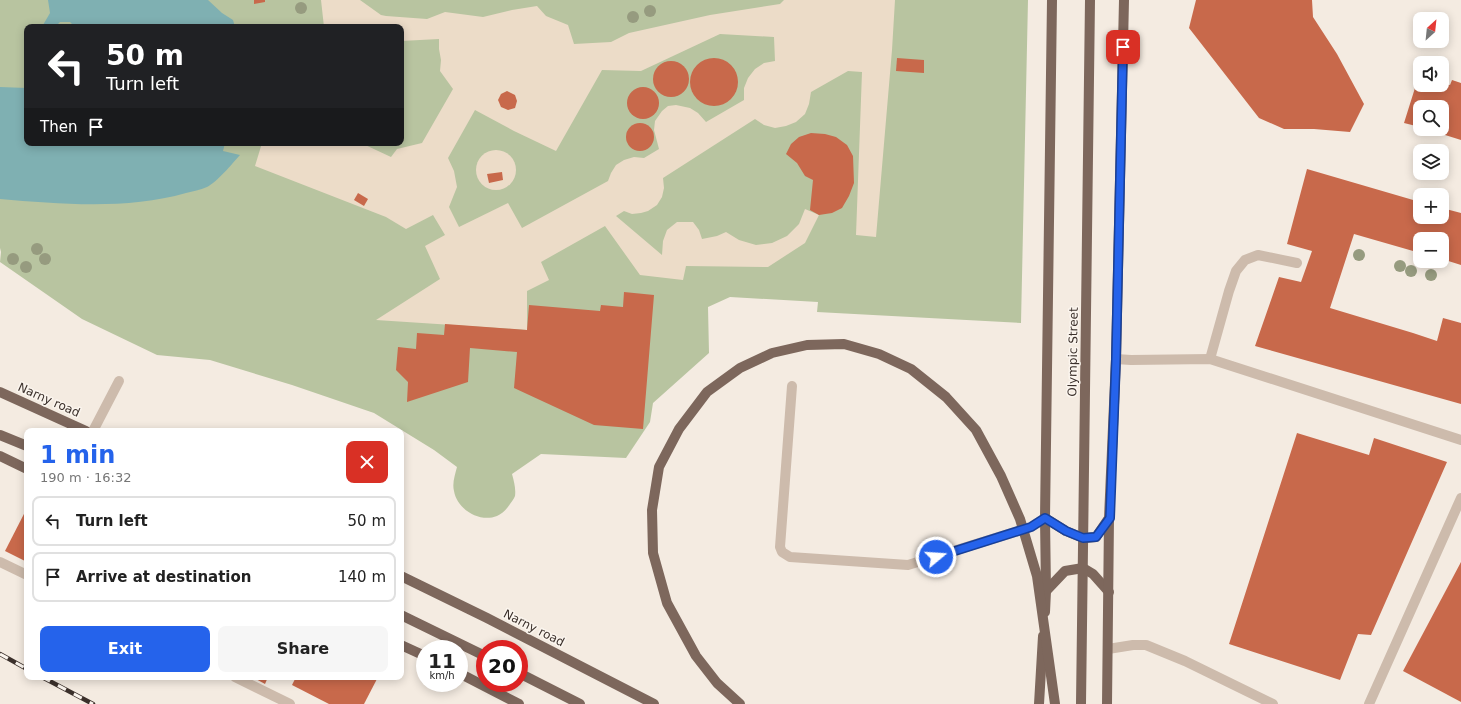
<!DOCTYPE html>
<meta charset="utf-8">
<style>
body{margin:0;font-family:"DejaVu Sans",sans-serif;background:#f6f6f6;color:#222;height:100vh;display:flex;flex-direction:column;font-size:15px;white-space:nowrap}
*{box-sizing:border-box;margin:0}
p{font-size:13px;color:#767676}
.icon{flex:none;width:22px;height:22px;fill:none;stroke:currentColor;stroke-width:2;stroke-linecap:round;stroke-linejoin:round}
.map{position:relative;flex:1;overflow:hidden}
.sheet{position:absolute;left:24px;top:428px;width:380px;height:252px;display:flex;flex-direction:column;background:#fff;border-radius:8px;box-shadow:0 2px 10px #0003}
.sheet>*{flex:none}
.guide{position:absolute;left:24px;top:24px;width:380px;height:122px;border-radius:8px;box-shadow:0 2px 10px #0003;background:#202124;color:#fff;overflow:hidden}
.needle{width:26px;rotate:27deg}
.buttons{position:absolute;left:1413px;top:12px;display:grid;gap:8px}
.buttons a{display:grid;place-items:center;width:36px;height:36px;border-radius:8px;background:#fff;box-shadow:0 2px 10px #0003;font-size:20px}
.speed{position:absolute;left:416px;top:640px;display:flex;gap:8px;font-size:20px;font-weight:700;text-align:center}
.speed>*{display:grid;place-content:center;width:52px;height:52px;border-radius:50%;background:#fff;box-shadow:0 2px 10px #0003;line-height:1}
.speed small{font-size:10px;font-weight:400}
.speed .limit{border:6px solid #d22;background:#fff;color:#111}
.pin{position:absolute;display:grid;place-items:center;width:34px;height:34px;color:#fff;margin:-17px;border-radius:8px;box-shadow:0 2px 6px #0006}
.me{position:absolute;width:44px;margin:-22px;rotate:72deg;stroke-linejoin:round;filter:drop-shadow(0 0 3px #0008)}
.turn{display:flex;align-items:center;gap:14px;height:84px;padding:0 16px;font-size:18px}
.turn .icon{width:52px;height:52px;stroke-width:2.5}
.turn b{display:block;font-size:28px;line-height:34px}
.then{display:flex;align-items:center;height:38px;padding:0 16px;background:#0003;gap:8px;font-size:15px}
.round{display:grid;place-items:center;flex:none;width:42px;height:42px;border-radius:8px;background:#f6f6f6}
.overview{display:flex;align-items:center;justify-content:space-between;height:68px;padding:0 16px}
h1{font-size:24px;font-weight:700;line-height:30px;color:#2563eb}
.action{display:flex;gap:8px;margin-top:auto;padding:8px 16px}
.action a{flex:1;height:46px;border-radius:8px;background:#2563eb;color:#fff;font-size:16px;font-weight:700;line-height:46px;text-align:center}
.action a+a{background:#f6f6f6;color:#222}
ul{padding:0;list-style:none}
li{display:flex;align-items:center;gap:12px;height:50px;margin:0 8px 6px;padding:0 8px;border:2px solid #e0e0e0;border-radius:8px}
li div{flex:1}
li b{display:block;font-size:15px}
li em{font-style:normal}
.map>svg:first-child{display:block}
.green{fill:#b8c4a0;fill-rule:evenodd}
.plaza{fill:#ecdcc8;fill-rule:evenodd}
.water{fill:#7fb0b2}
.building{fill:#c8694b}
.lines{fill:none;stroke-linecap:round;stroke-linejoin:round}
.minor{stroke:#cdbbac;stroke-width:10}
.major{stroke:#7d675c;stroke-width:10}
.rail-casing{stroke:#3b302b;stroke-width:4.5}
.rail{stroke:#fbf5ee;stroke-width:3;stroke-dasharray:9;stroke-linecap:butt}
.major-bridge{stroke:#7d675c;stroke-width:10}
.tree{fill:#969b7f}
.route-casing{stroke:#184099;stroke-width:10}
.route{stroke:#2563eb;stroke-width:7}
.labels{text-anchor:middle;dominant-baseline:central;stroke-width:3;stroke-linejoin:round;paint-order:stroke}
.street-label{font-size:12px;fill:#3b302b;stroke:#fbf5ee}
</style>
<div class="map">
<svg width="1461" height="704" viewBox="0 0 1461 704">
<rect width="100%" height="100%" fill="#f4ebe1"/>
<path class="green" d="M0 0H1028L1021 323 817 312 818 302 730 297 708 307 709 353 653 403 650 422 626 458 541 454 512 474C514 481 516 489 515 496 514 499 512 501 510 504 507 509 502 514 497 516 479 523 457 509 454 491 452 483 455 475 457 467L434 450 374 413 292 385 210 360 157 355 82 319 0 262 1 252 0 248ZM27 27H401V143H27Z"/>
<g class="plaza">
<path d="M321 0H360L381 15 386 16 427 19 445 12 483 17 512 10 537 6 546 16 568 25 574 44 611 42 629 33 710 15 780 4 784 0H895L892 50 876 237 856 235 862 72 848 71 811 92 809 104 805 114 796 122 786 126 775 128 764 125 755 119 663 178 664 188 662 197 657 205 648 211 641 213 632 214 624 211 616 216 662 255 663 241 667 230 677 222H693L699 230 702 239 717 236 726 232 739 240 756 245 772 243 787 236 799 224 805 209 819 215 805 243 768 267 686 266 683 280 640 275 605 226 541 262 549 280 527 291V330L376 320 440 279 425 246 445 235 433 215 406 229 386 217 255 166 262 143H361L391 157 397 149 422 143 453 89 440 71 441 60 439 49V39L401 41V27H336L329 24 327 27H324ZM720 34 774 37 775 61 764 63 755 69 748 78 744 88V100L706 122 698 113 690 108 676 105 668 106 662 111 655 121 654 130 659 149 644 158 634 157 624 160 616 165 611 173 608 181 522 228 508 203 459 227 449 207 457 187 454 171 448 158 475 110 514 131 556 151 602 70 641 71Z"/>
<circle cx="496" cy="170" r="20"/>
</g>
<g class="water">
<path d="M48 0H208L222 13 233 20 235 27H75L70 22H60L56 26 43 25 50 13Z"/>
<path d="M0 87 27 88V143H225L223 151 240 155C232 164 217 182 207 187 200 190 193 191 186 193 127 210 60 204 0 199Z"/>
</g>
<g class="building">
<path d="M254 0H265V2L254 4Z"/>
<path d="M1196 0H1312L1313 17 1337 54 1364 104 1350 132 1314 129H1284L1259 118 1189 28Z"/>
<circle cx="714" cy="82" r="24"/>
<path d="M897 58 924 60V73L896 71Z"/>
<circle cx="671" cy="79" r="18"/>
<path d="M1420 72V85H1442V83L1450 85 1452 80 1461 83V140L1426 129H1442V107H1420V127L1404 123Z"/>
<circle cx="643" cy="103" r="16"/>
<path d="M507 91 515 95 517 101 515 108 508 110 501 107 498 100 501 94Z"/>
<circle cx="640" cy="137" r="14"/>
<path d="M811 133 825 134 836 137 847 145 853 156 854 183 849 196 842 208 832 213 819 215 810 210 813 180 805 176 797 163 786 154 791 144 799 137Z"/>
<path d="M1307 169 1420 202V217H1442V208L1461 213V265L1442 259V239H1420V253L1354 234 1330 308 1413 333 1437 341 1443 318 1461 323V404L1255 346 1279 277 1301 282 1312 251 1287 244Z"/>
<path d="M502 172 503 180 489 183 487 174Z"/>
<path d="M358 193 368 199 364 206 354 200Z"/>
<path d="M624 292 654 295 643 429 594 425 514 388 517 352 470 348 468 382 407 402 408 382 396 370 398 347 416 349 417 333 444 335 445 324 527 330 529 305 600 311 601 305 623 307Z"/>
<path d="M1297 433 1369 455 1374 438 1447 462 1371 635 1358 634 1340 680 1229 644Z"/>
<path d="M27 508V562L5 551Z"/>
<path d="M1461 562V702L1403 671Z"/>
<path d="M252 677H268L265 684Z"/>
<path d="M296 677H378L364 704H329L292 685Z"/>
</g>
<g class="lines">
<g class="minor">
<path d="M1116 359 1131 360 1210 359 1461 440"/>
<path d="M1210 359 1229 291 1236 271 1245 260 1258 255 1297 263"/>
<path d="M792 386 780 547 782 552 790 557 908 565 1031 527 1045 518"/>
<path d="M93 431 119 381"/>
<path d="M0 562 27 575"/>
<path d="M1108 649 1133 645H1146L1185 661 1273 704"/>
<path d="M235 677 290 704"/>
<path d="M1369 704 1461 498"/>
</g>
<g class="major">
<path d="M0 392 86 431"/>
<path d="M0 435 27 446"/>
<path d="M0 456 27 469"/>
<path d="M1045 518 1066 531 1083 538 1096 537 1109 518"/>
<path d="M401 576 487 618 654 704"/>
<path d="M1046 591 1065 571 1083 568 1093 574 1109 592"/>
<path d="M1045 612 1046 591 1045 518 1052 0"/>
<path d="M401 615 485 656"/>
<path d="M401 645 425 656"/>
<path d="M459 673 519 704"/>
<path d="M519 673 580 704"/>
<path d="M1039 704 1043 636"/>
<path d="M1107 704 1109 518 1116 359 1124 0"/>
</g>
<g class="rail-casing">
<g id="rail">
<path d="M0 654 27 669"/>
<path d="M42 677 93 704"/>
</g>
</g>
<use href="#rail" class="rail"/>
<g class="major-bridge">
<path d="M740 704 717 683 696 656 667 603 653 553 652 510 659 467 679 429 707 392 740 368 772 353 807 345 844 344 879 354 911 369 946 397 976 430 1001 476 1020 519 1037 576 1055 704"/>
<path d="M1081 704 1090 0"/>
</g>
</g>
<g class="tree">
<circle cx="301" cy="8" r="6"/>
<circle cx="650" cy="11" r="6"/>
<circle cx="633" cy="17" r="6"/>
<circle cx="37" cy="249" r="6"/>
<circle cx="1359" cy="255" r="6"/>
<circle cx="13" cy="259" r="6"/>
<circle cx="45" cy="259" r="6"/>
<circle cx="1400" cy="266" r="6"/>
<circle cx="26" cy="267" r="6"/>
<circle cx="1411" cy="271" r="6"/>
<circle cx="1431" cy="275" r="6"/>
</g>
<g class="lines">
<g class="route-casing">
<path id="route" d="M936 557 1031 527 1045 518 1066 531 1083 538 1096 537 1110 518 1116 359 1123 47"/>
</g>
<use href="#route" class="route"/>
</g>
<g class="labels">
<g class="street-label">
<text transform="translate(1073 352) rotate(-89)">Olympic Street</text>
<text transform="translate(49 400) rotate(24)">Narny road</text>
<text transform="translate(534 628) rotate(27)">Narny road</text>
</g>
</g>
</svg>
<div class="buttons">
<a><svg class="needle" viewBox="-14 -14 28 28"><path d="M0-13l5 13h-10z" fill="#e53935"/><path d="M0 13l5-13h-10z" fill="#767676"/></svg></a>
<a><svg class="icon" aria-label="sound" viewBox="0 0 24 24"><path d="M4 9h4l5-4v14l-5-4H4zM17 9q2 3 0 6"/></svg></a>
<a><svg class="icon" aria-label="search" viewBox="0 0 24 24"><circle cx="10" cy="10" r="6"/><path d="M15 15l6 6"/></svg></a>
<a><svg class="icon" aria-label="layers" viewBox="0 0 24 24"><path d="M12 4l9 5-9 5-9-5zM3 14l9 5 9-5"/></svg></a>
<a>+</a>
<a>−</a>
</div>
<div class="speed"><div>11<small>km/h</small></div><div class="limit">20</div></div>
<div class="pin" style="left:1123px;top:47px;background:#d93025"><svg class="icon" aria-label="arrive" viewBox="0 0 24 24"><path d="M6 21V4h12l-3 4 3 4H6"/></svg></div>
<svg class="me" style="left:936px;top:557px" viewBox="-20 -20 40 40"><circle r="17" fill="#2563eb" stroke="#fff" stroke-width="3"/><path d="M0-11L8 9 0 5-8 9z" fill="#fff"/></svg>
<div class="guide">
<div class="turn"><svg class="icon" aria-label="left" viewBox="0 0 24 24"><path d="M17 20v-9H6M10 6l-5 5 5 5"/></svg><div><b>50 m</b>Turn left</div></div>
<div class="then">Then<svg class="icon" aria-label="arrive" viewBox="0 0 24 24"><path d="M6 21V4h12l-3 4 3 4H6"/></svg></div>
</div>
<section class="sheet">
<div class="overview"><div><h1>1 min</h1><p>190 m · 16:32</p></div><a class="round" style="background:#d93025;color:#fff"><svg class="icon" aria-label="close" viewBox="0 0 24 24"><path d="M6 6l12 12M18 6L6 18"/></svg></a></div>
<ul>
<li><svg class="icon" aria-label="left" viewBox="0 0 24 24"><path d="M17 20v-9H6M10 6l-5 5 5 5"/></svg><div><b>Turn left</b></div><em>50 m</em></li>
<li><svg class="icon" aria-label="arrive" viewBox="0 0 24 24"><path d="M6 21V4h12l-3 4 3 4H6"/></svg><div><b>Arrive at destination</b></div><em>140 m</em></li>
</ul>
<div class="action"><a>Exit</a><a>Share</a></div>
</section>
</div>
